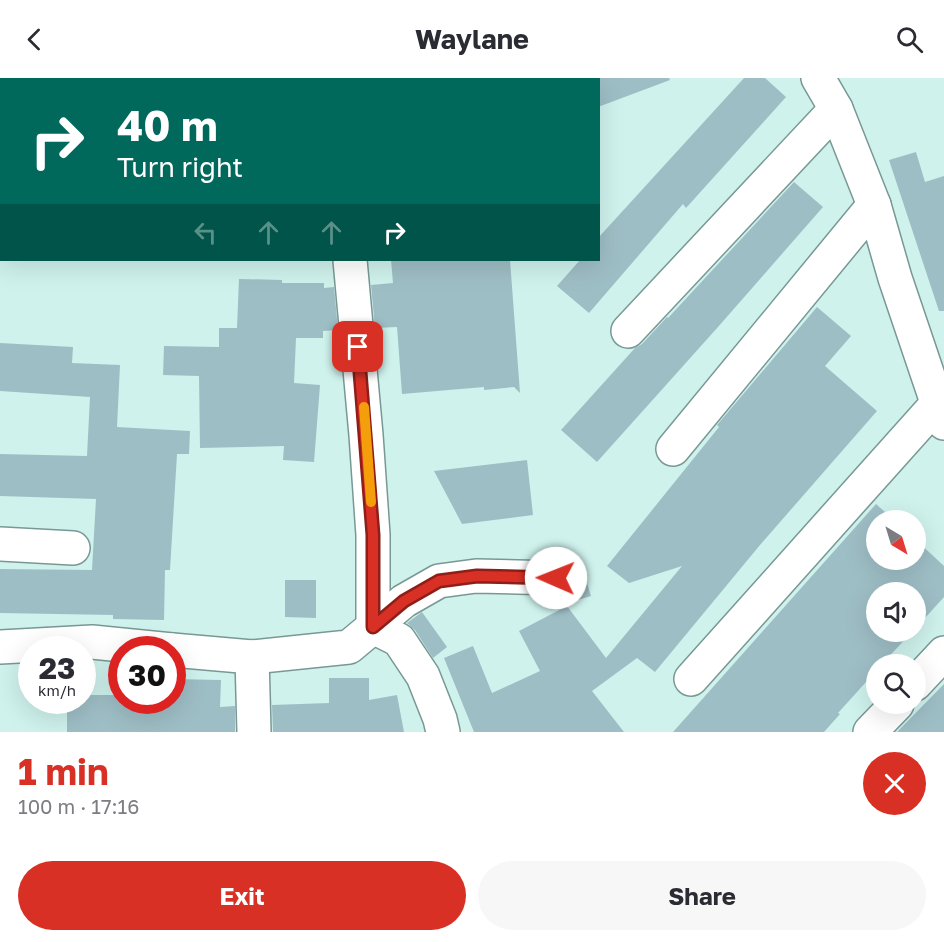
<!DOCTYPE html>
<meta charset="utf-8">
<style>
body{margin:0;font-family:"Golos Text",sans-serif;background:#f7f7f7;color:#2b2b33;height:100vh;display:flex;flex-direction:column;font-size:22px;white-space:nowrap}
*{box-sizing:border-box;margin:0}
p{font-size:20px;color:#7c7c81}
.icon{flex:none;width:33px;height:33px;fill:none;stroke:currentColor;stroke-width:2;stroke-linecap:round;stroke-linejoin:round}
.map{position:relative;height:654px;overflow:hidden}
.side{display:flex;flex-direction:column;background:#fff;flex:1}
.side>*{flex:none}
.top-card{position:absolute;left:0px;top:0px;width:600px;height:183px;box-shadow:0 6px 24px #0002;background:#00695c;color:#fff;overflow:hidden}
.needle{width:39px;rotate:142deg}
.tools{position:absolute;left:866px;top:432px;display:grid;gap:12px}
.tools a{display:grid;place-items:center;width:60px;height:60px;border-radius:50%;background:#fff;box-shadow:0 6px 24px #0002;font-size:30px}
.speed{position:absolute;left:18px;top:558px;display:flex;gap:12px;font-size:30px;font-weight:700;text-align:center}
.speed>*{display:grid;place-content:center;width:78px;height:78px;border-radius:50%;background:#fff;box-shadow:0 6px 24px #0002;line-height:1}
.speed small{font-size:15px;font-weight:400}
.speed .limit{border:9px solid #d22;background:#fff;color:#111}
.pin{position:absolute;display:grid;place-items:center;width:51px;height:51px;color:#fff;margin:-26px;border-radius:12px;box-shadow:0 3px 9px #0006}
.me{position:absolute;width:66px;margin:-33px;rotate:271deg;stroke-linejoin:round;filter:drop-shadow(0 0 4px #0008)}
.turn{display:flex;align-items:center;gap:21px;height:126px;padding:0 18px;font-size:27px}
.turn .icon{width:78px;height:78px;stroke-width:2.5}
.turn b{display:block;font-size:42px;line-height:51px}
.lanes{display:flex;align-items:center;height:57px;padding:0 18px;background:#0003;justify-content:center;gap:30px;direction:ltr}
.lanes .off{opacity:.35}
.round{display:grid;place-items:center;flex:none;width:63px;height:63px;border-radius:32px;background:#f7f7f7}
.overview{display:flex;align-items:center;justify-content:space-between;height:102px;padding:0 18px}
h1{font-size:36px;font-weight:700;line-height:45px;color:#d93025}
.cta{display:flex;gap:12px;margin-top:auto;padding:12px 18px}
.cta a{flex:1;height:69px;border-radius:36px;background:#d93025;color:#fff;font-size:24px;font-weight:700;line-height:69px;text-align:center}
.cta a+a{background:#f7f7f7;color:#2b2b33}
header{display:flex;justify-content:space-between;align-items:center;height:78px;padding:0 18px;background:#fff;font-size:27px;font-weight:700}
.map>svg:first-child{display:block}
.building{fill:#9ebec5}
.lines{fill:none;stroke-linecap:round;stroke-linejoin:round}
.minor-casing{stroke:#789894;stroke-width:36}
.minor{stroke:#fff;stroke-width:33}
.route-casing{stroke:#8d1f18;stroke-width:15}
.route{stroke:#d93025;stroke-width:10}
.slow{stroke:#f59e0b;stroke-width:10}
</style>
<header><svg class="icon" aria-label="back" viewBox="0 0 24 24"><path d="M15 5l-7 7 7 7"/></svg>Waylane<svg class="icon" aria-label="search" viewBox="0 0 24 24"><circle cx="10" cy="10" r="6"/><path d="M15 15l6 6"/></svg></header>
<div class="map">
<svg width="944" height="654" viewBox="0 0 944 654">
<rect width="100%" height="100%" fill="#cff2ed"/>
<g class="building">
<path d="M598 0H669L670 2 598 29Z"/>
<path d="M744 0H765L786 19 686 130 683 126 589 235 557 208 580 182H598V160Z"/>
<path d="M916 74 925 104 944 98V233H939L889 82Z"/>
<path d="M794 104 823 129 718 249 597 384 561 352 635 270 642 266 667 239 668 240Z"/>
<path d="M391 182H510L520 315 514 309 484 312V309L402 316 397 249 375 250 371 207 393 205Z"/>
<path d="M239 201 282 202V205H324V210L334 209 338 252 323 253V260H296L294 305 320 307 314 384 283 382 284 368 200 370 199 298 163 297 164 268 219 269V250H237Z"/>
<path d="M817 229 851 258 825 288 877 333 760 467 655 594 637 580 592 613 624 654H474L444 580 473 568 492 615 540 593 519 553 567 528 606 580 682 488 629 505 607 488 719 349 717 347Z"/>
<path d="M0 265 73 269 72 285 120 287 117 349 190 353 189 376H177L170 492H165L164 542 113 541V537L0 535V491L92 492 96 421 0 418V376L87 378 90 319 0 313Z"/>
<path d="M527 382 533 437 462 446 434 393Z"/>
<path d="M876 426 894 442H876V482H915V461L944 488V519L915 551V514H876V554H912L882 586H876V593L838 635 840 636 824 654H673Z"/>
<path d="M584 495 591 518 555 529 552 519 565 516 572 509 574 498Z"/>
<path d="M285 502H316V540L285 539Z"/>
<path d="M422 534 447 569 433 580 415 552 407 545Z"/>
<path d="M329 600H369V622L397 617 404 654H273L272 627 329 625Z"/>
<path d="M172 601 221 602 220 629 235 628V654H67V622H82V617H122V622H172Z"/>
<path d="M944 606V654H897Z"/>
</g>
<g class="lines">
<g class="minor-casing">
<g id="minor">
<path d="M323 0V2"/>
<path d="M818 0 836 31 874 127 895 200 944 345"/>
<path d="M430 2 434 0"/>
<path d="M350 182 366 357 373 457V549L399 562 423 598 440 641 443 654"/>
<path d="M628 253 836 31"/>
<path d="M673 371 874 127"/>
<path d="M0 466 73 470"/>
<path d="M0 569 92 564 172 572"/>
<path d="M172 572 252 579 349 569 404 523 439 503 476 498 556 500"/>
<path d="M252 579 254 654"/>
<path d="M691 601 937 326"/>
<path d="M915 606 944 575"/>
<path d="M870 654 897 626"/>
</g>
</g>
<use href="#minor" class="minor"/>
</g>
<g class="lines">
<g class="route-casing">
<path id="route" d="M358 269 373 457V549L404 523 439 503 477 498 556 500"/>
</g>
<use href="#route" class="route"/>
<path class="slow" d="M364 329 371 424"/>
</g>
</svg>
<div class="tools">
<a><svg class="needle" viewBox="-14 -14 28 28"><path d="M0-13l5 13h-10z" fill="#e53935"/><path d="M0 13l5-13h-10z" fill="#7c7c81"/></svg></a>
<a><svg class="icon" aria-label="sound" viewBox="0 0 24 24"><path d="M4 9h4l5-4v14l-5-4H4zM17 9q2 3 0 6"/></svg></a>
<a><svg class="icon" aria-label="search" viewBox="0 0 24 24"><circle cx="10" cy="10" r="6"/><path d="M15 15l6 6"/></svg></a>
</div>
<div class="speed"><div>23<small>km/h</small></div><div class="limit">30</div></div>
<div class="pin" style="left:358px;top:269px;background:#d93025"><svg class="icon" aria-label="arrive" viewBox="0 0 24 24"><path d="M6 21V4h12l-3 4 3 4H6"/></svg></div>
<svg class="me" style="left:556px;top:500px" viewBox="-20 -20 40 40"><circle r="19" fill="#fff"/><path d="M0-13L10 11 0 6-10 11z" fill="#d93025"/></svg>
<div class="top-card">
<div class="turn"><svg class="icon" aria-label="right" viewBox="0 0 24 24"><path d="M7 20v-9h11M14 6l5 5-5 5"/></svg><div><b>40 m</b>Turn right</div></div>
<div class="lanes"><svg class="icon off" aria-label="left" viewBox="0 0 24 24"><path d="M17 20v-9H6M10 6l-5 5 5 5"/></svg><svg class="icon off" aria-label="ahead" viewBox="0 0 24 24"><path d="M12 20V5M6 11l6-6 6 6"/></svg><svg class="icon off" aria-label="ahead" viewBox="0 0 24 24"><path d="M12 20V5M6 11l6-6 6 6"/></svg><svg class="icon" aria-label="right" viewBox="0 0 24 24"><path d="M7 20v-9h11M14 6l5 5-5 5"/></svg></div>
</div>
</div>
<section class="side">
<div class="overview"><div><h1>1 min</h1><p>100 m · 17:16</p></div><a class="round" style="background:#d93025;color:#fff"><svg class="icon" aria-label="close" viewBox="0 0 24 24"><path d="M6 6l12 12M18 6L6 18"/></svg></a></div>
<div class="cta"><a>Exit</a><a>Share</a></div>
</section>
